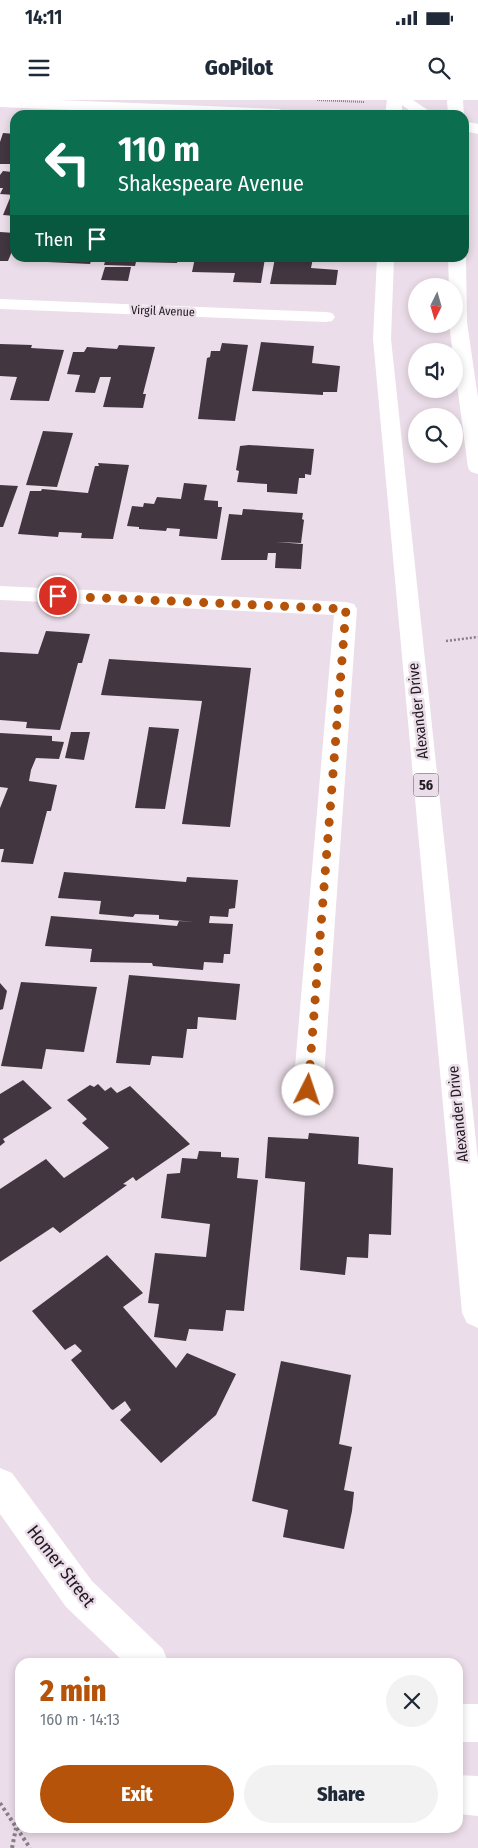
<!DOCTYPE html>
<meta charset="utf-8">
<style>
body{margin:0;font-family:"Fira Sans Condensed",sans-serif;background:#f2f2f3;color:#1f2937;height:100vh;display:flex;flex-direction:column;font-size:19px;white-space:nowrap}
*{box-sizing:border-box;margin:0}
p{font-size:16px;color:#747a83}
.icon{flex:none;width:28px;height:28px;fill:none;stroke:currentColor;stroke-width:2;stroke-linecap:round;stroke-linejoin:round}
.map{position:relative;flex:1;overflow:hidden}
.sheet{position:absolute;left:15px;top:1558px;width:448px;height:175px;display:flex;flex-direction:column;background:#fff;border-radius:15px;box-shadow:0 2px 8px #0003}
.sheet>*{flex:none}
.guide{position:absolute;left:10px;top:10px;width:459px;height:152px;border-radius:15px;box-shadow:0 2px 8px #0003;background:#0b6e4f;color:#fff;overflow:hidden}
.needle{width:32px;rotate:185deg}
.fabs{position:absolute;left:408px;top:178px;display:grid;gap:10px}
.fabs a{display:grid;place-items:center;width:55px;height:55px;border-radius:50%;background:#fff;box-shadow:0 2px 8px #0003;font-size:25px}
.pin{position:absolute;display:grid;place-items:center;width:42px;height:42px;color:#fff;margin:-21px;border:2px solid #fff;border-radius:50%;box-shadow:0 1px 5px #0007}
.me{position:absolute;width:55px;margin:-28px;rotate:4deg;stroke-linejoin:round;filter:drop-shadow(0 0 4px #0008)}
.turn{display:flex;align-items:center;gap:18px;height:105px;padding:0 25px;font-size:22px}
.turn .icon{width:65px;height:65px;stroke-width:2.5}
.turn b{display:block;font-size:35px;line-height:42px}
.then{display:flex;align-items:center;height:48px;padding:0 25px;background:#0003;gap:10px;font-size:19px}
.round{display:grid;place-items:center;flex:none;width:52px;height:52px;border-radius:26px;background:#f2f2f3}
.headline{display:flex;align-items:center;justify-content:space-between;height:85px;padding:0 25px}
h1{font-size:30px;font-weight:800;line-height:38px;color:#b45309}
.action{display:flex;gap:10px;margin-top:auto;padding:10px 25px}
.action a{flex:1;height:58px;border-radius:30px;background:#b45309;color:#fff;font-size:20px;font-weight:800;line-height:58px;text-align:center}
.action a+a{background:#f2f2f3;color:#1f2937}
.status{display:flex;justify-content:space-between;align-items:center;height:35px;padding:0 25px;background:#fff;direction:ltr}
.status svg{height:14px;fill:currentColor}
header{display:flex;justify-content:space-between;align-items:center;height:65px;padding:0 25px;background:#fff;font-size:22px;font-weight:800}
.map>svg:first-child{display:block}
.building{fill:#423640}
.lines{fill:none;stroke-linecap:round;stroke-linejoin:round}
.path-far2{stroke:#887f87;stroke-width:2;stroke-dasharray:1 1;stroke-linecap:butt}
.path-far1{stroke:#887f87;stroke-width:2.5;stroke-dasharray:2 2;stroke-linecap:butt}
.path{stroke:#887f87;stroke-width:4;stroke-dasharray:3 3;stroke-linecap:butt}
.minor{fill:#fff;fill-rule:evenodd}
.tertiary{fill:#fff;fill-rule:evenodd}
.primary{fill:#fff;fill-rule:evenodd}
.route{stroke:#b45309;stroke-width:9;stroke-dasharray:0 16.2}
.labels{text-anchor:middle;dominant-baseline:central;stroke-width:5;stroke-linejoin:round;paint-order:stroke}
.far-street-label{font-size:12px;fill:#201b20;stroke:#ebdde9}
.shield{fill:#ebdde9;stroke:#5d555c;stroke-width:1}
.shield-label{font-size:14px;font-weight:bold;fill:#201b20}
.street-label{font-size:15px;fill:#201b20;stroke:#ebdde9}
.near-street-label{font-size:18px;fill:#201b20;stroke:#ebdde9}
</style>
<div class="status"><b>14:11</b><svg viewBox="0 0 49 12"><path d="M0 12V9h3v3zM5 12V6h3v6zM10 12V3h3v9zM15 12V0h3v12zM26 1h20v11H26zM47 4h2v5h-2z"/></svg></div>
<header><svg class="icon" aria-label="menu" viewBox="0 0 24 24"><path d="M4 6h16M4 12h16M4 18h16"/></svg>GoPilot<svg class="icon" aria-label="search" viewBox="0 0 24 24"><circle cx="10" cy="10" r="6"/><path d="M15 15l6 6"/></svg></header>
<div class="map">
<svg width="478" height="1748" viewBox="0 0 478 1748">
<rect width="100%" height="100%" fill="#ebdde9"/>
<g class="building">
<path d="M3 33 15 34V64H0V42Z"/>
<path d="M13 69H15V95L0 94 3 88H0V75L3 71 12 72Z"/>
<path d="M10 98H15V116L3 115Z"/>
<path d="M0 132 15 133V144L8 161H0Z"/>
<path d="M22 158H92L90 164 26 161Z"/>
<path d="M106 158H178L177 163 136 162 135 166 104 165Z"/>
<path d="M195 158H265L261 183 233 182 235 173 192 172Z"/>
<path d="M275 158H313L311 168 338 170 336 185 270 184Z"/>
<path d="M105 167H131L128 181 101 180Z"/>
<path d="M261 242 314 246 312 263 340 266 337 292H323V295L252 291Z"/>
<path d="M222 243 248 245 235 321 198 319 207 258 210 257 211 251H220Z"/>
<path d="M0 244 32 245 31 248 64 250 49 301 10 300 17 277 0 276Z"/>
<path d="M119 245 155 247 143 294H146L143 308 103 307 111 277H100L95 293 75 292 80 275 67 274 73 252H84L87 247 117 249Z"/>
<path d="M43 331 73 333 57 387 26 385Z"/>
<path d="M249 345 314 349 311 375 305 374V378H299L297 394 267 392V384L237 382 239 371 236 370 240 346Z"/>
<path d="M98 363 129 365 113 439 81 438 82 433 59 432 58 437 18 434 30 391H41L42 389 88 393 95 366H99Z"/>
<path d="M184 383 207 385 204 400 218 401V407H222L217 439 179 436 180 429 167 428 166 431 139 429V427L127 426 132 406 143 407 144 403 154 404 157 397 181 399Z"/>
<path d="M0 385 18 386 3 427H0Z"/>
<path d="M243 409 303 413 302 419 304 420 301 443 276 442 303 444 301 469 275 468 276 453H268L267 460H221L229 414 242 415Z"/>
<path d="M46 531 90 534 82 563H78L60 630 26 628 27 622 0 620V552L38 554Z"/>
<path d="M109 559 251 568 230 727 182 724 202 601 101 595Z"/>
<path d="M149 627 179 629 165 709 135 708Z"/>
<path d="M71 632H90L84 660 65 658Z"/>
<path d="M0 633 52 636V641L64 642 59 659 36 658 31 670 29 681 57 685 51 711H47L33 764 1 762 4 749H0V708L8 688 0 687Z"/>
<path d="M64 772 186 782 187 777 238 780 235 808 229 809 228 817 210 816 209 823 233 824 230 854H224L223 863 204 862 203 870 153 866 152 863 90 862 92 849 45 846 51 816 177 826 179 821 195 822 159 819V815L135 814 133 817 99 814 101 801 58 798Z"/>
<path d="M129 875 240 884 236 920 198 917 197 929H187L183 958 152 956 150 965 116 963Z"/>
<path d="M21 882 97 887 84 952 46 949 42 969 1 966Z"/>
<path d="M0 883 7 891 3 909 0 910Z"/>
<path d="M23 980 52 1008 3 1039 5 1042 0 1046V994Z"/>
<path d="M98 984 105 991 111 987 117 993 130 986 190 1044 136 1081 133 1077 123 1084 127 1085 60 1133 53 1127 0 1162V1089L46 1059 64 1078 109 1048 82 1023 87 1019 67 1000 90 985 94 987Z"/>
<path d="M309 1033 359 1037 358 1064 393 1068 391 1135 369 1134 368 1158 347 1157 345 1175 300 1170 305 1082 265 1078 268 1037 308 1039Z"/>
<path d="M199 1051 221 1052V1057L239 1058 237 1078 258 1080 244 1211 226 1210 223 1231 189 1229 186 1241 154 1237 159 1204 148 1203 155 1153 206 1157 210 1124 161 1118 167 1074 180 1073 182 1058 197 1059Z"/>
<path d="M107 1155 143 1193 123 1207 176 1268 187 1253 236 1274 216 1315 161 1363 120 1320 131 1310 125 1301 113 1310 111 1309 71 1260 82 1251 75 1244 65 1250 32 1211Z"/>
<path d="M281 1261 351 1275 339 1344 352 1347 344 1390 354 1392 352 1411 344 1449 283 1437 288 1410 252 1401Z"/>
</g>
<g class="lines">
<path class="path-far2" d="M317 0 364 2"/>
<path class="path-far1" d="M446 541 478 537"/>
<g class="path">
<path d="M0 1703 30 1748"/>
<path d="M12 1748 16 1728"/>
</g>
<g class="minor">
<path d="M0 0H59L279 9 284 11 287 14 197 15 0 7Z"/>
<path d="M0 199 326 212 332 213 335 217 332 221 326 222 0 209Z"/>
<path d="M0 486 346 502 354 504 357 509 323 990 318 998 308 1002 298 998 293 990 334 515 0 500Z"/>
</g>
<g class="tertiary">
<path d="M395 0H413L435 15H416Z"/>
<path d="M464 21 478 24V34L464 31Z"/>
<path d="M0 1368 12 1373 92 1481 163 1549 168 1562H124L66 1507 0 1414Z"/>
<rect x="458" y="1604" width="20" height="38"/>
<path d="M458 1675 478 1676V1716L458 1714Z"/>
</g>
<g class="primary">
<path d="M387 0H403L401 15H385Z"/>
<path d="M447 0H463L464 15H448Z"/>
<path d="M464 155 466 158 467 222 478 298V374L471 372 468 368 449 224H454V186H449L448 158H464Z"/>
<path d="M377 158H394L391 239 478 1060V1228L467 1223 462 1213 373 239Z"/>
</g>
</g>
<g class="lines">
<path class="route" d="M58 496 346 509 308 990"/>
</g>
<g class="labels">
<g class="far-street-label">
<text transform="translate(163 211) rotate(2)">Virgil Avenue</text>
</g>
<rect class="shield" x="413.5" y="673.5" width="25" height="23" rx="4"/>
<g class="shield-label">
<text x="426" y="685">56</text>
</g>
<g class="street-label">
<text transform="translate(418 611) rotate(-96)">Alexander Drive</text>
<text transform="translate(458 1014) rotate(-96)">Alexander Drive</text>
</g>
<g class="near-street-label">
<text transform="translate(61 1466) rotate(52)">Homer Street</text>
</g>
</g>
</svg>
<div class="fabs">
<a><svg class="needle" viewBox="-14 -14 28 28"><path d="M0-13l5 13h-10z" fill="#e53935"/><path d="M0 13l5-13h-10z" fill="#747a83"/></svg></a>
<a><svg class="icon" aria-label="sound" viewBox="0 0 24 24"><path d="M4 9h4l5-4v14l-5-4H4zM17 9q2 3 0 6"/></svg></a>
<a><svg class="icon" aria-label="search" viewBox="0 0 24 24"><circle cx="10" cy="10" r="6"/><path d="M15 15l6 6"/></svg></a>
</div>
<div class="pin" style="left:58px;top:496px;background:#d93025"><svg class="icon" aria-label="arrive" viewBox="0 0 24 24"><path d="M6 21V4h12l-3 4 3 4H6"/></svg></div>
<svg class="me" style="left:308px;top:990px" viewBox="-20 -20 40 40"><circle r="19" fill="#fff"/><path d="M0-13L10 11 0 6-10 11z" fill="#b45309"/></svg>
<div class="guide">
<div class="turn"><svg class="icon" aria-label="left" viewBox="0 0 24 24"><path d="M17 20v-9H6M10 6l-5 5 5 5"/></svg><div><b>110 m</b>Shakespeare Avenue</div></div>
<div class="then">Then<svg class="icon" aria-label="arrive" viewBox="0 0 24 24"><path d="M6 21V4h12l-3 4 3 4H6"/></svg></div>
</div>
<section class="sheet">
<div class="headline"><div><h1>2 min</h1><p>160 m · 14:13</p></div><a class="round"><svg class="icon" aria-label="close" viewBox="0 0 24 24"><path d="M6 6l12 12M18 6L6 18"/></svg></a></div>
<div class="action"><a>Exit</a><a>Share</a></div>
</section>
</div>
